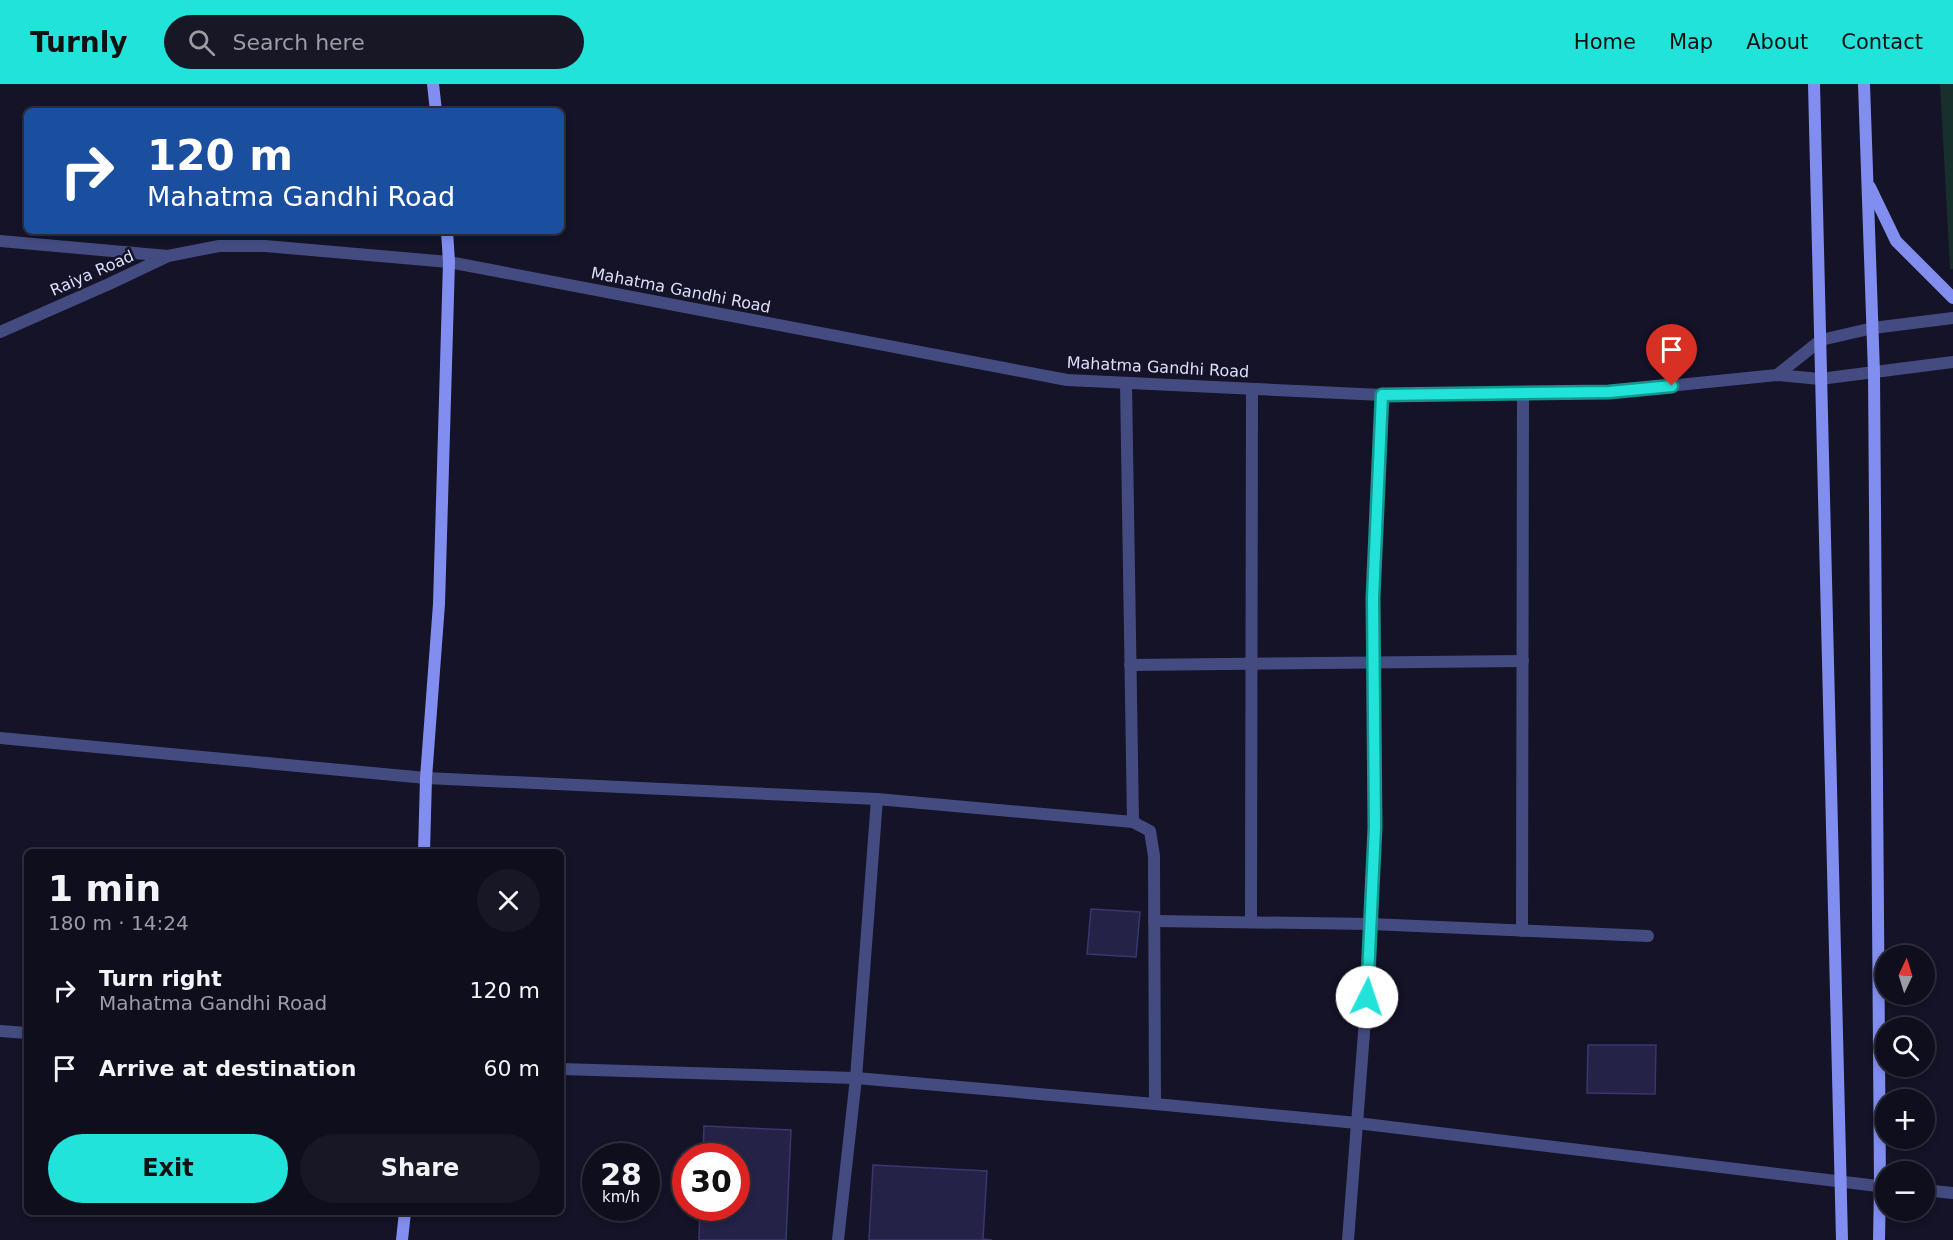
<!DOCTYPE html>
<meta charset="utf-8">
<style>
body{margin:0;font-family:"DejaVu Sans",sans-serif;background:#181726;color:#f1f3f6;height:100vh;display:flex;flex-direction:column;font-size:22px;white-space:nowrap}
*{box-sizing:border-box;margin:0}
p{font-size:20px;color:#9b9ca4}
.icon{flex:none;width:33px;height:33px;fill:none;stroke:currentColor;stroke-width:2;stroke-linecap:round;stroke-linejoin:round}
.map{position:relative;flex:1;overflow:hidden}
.sheet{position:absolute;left:24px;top:765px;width:540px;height:366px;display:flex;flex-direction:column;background:#0f0e1d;border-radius:9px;box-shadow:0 3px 9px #0003,0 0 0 2px #2f2e3b}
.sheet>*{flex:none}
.guide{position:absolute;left:24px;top:24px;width:540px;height:126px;border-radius:9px;box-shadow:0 3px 9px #0003,0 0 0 2px #2f2e3b;background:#1a4fa0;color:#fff;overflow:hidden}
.needle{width:39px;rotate:4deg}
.tools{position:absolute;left:1875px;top:861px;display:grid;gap:12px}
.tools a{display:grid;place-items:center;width:60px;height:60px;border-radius:50%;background:#0f0e1d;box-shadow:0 3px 9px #0003,0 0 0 2px #2f2e3b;font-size:30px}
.speed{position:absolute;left:582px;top:1059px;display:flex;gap:12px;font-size:30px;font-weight:700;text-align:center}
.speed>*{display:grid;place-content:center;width:78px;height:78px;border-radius:50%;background:#0f0e1d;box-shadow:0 3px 9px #0003,0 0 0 2px #2f2e3b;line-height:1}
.speed small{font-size:15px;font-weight:400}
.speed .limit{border:9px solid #d22;background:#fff;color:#111}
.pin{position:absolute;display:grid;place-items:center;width:51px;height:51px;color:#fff;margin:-62px -26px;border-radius:50% 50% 50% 0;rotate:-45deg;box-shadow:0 0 6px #0007}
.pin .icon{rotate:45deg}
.me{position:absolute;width:66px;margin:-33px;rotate:4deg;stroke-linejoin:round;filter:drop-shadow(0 0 4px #0008)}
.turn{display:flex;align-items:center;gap:21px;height:126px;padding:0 24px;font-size:27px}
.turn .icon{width:78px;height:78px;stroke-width:2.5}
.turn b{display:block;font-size:42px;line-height:51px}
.round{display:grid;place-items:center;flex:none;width:63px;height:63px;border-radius:32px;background:#181726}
.headline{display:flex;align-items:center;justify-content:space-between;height:102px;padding:0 24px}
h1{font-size:36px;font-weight:700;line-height:45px}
.cta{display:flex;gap:12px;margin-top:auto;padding:12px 24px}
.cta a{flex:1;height:69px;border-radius:36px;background:#22e3d9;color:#111;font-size:24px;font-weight:700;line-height:69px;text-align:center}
.cta a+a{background:#181726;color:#f1f3f6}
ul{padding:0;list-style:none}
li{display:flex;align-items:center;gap:18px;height:78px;padding:0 24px}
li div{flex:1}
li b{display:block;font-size:22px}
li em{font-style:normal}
header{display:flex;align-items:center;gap:36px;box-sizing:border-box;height:84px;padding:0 30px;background:#22e3d9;color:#111}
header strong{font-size:28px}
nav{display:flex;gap:33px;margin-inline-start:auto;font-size:21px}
.search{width:420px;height:54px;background:#181726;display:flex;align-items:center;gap:15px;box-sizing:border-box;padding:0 21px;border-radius:33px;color:#9b9ca4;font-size:22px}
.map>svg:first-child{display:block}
.green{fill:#17302c}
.building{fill:#242246;stroke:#39376f;stroke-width:1.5}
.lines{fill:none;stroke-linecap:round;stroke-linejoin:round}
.minor{stroke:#444b80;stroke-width:12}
.tertiary{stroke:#444b80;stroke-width:12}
.secondary{stroke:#818eef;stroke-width:12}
.route-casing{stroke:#16948d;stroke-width:15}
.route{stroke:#22e3d9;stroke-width:10}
.labels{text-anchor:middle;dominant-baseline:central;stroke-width:5;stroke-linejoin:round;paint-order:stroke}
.street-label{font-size:16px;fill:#dedffb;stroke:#141327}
</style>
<header>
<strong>Turnly</strong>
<div class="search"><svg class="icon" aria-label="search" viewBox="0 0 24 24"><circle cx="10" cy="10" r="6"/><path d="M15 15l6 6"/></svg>Search here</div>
<nav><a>Home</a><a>Map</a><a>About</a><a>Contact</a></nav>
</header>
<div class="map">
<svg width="1953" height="1156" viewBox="0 0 1953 1156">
<rect width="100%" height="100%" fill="#141327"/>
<path class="green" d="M1940 0H1953V185H1950Z"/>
<g class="building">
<path d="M1091 825 1140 828 1136 873 1087 870Z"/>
<path d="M1588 961H1656L1655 1010 1587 1009Z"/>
<path d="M704 1042 791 1046 786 1156H699L700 1124H736V1072H703Z"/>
<path d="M873 1081 987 1087 983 1155 992 1156H869Z"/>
</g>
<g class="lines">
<g class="minor">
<path d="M0 157 168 172"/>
<path d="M1126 299 1133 738"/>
<path d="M1130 581 1523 577"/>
<path d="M0 654 426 694 877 715 1133 738 1150 747 1154 772 1155 1020"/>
<path d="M1154 837 1371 840 1648 852"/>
<path d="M1251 838 1252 305"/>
<path d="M1522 847 1523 309"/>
<path d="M0 947 27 949"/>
<path d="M561 985 856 994 1155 1020 1357 1039 1886 1103"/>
<path d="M1924 1106 1953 1109"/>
<path d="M838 1156 856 994 877 715"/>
<path d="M1348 1156 1370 871 1375 743 1373 515 1382 311"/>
</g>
<g class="tertiary">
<path d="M0 248 109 200 168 172 219 162H265L449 178 1067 296 1382 311 1609 308 1777 291 1820 295 1953 278"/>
<path d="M1777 291 1821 256 1873 244 1953 234"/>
</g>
<g class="secondary">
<path d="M433 0 436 27"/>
<path d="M1814 0 1842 1156"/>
<path d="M1864 0 1874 289 1880 1102 1879 1156"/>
<path d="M1870 103 1896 157 1953 214"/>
<path d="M424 768 426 694 439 520 449 178 447 147"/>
<path d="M402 1156 405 1128"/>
</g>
</g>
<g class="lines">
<g class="route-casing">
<path id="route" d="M1367 913 1375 743 1373 514 1382 311 1609 308 1672 302"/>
</g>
<use href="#route" class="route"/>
</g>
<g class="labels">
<g class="street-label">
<text transform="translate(92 189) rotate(-24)">Raiya Road</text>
<text transform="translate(681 206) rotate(11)">Mahatma Gandhi Road</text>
<text transform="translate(1158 283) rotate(3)">Mahatma Gandhi Road</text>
</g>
</g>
</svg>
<div class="tools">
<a><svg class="needle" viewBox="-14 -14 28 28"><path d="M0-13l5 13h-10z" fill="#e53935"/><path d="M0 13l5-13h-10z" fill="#9b9ca4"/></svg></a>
<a><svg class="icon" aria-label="search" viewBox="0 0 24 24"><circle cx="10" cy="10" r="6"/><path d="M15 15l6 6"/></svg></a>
<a>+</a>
<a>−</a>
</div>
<div class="speed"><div>28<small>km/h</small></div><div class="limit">30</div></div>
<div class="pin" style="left:1672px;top:302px;background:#d93025"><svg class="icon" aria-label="arrive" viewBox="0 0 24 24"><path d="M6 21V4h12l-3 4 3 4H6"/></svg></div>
<svg class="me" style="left:1367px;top:913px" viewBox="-20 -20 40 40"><circle r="19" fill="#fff"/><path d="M0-13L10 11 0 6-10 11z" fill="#22e3d9"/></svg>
<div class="guide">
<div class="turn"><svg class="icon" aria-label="right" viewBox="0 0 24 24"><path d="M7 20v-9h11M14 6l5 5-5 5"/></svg><div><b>120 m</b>Mahatma Gandhi Road</div></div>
</div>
<section class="sheet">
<div class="headline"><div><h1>1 min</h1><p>180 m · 14:24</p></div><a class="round"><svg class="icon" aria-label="close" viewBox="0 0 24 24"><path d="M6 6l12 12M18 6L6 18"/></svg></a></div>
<ul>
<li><svg class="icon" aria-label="right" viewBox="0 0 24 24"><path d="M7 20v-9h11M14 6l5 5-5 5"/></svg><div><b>Turn right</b><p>Mahatma Gandhi Road</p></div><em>120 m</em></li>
<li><svg class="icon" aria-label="arrive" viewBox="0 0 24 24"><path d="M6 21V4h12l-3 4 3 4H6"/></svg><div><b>Arrive at destination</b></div><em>60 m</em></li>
</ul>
<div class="cta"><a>Exit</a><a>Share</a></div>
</section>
</div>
